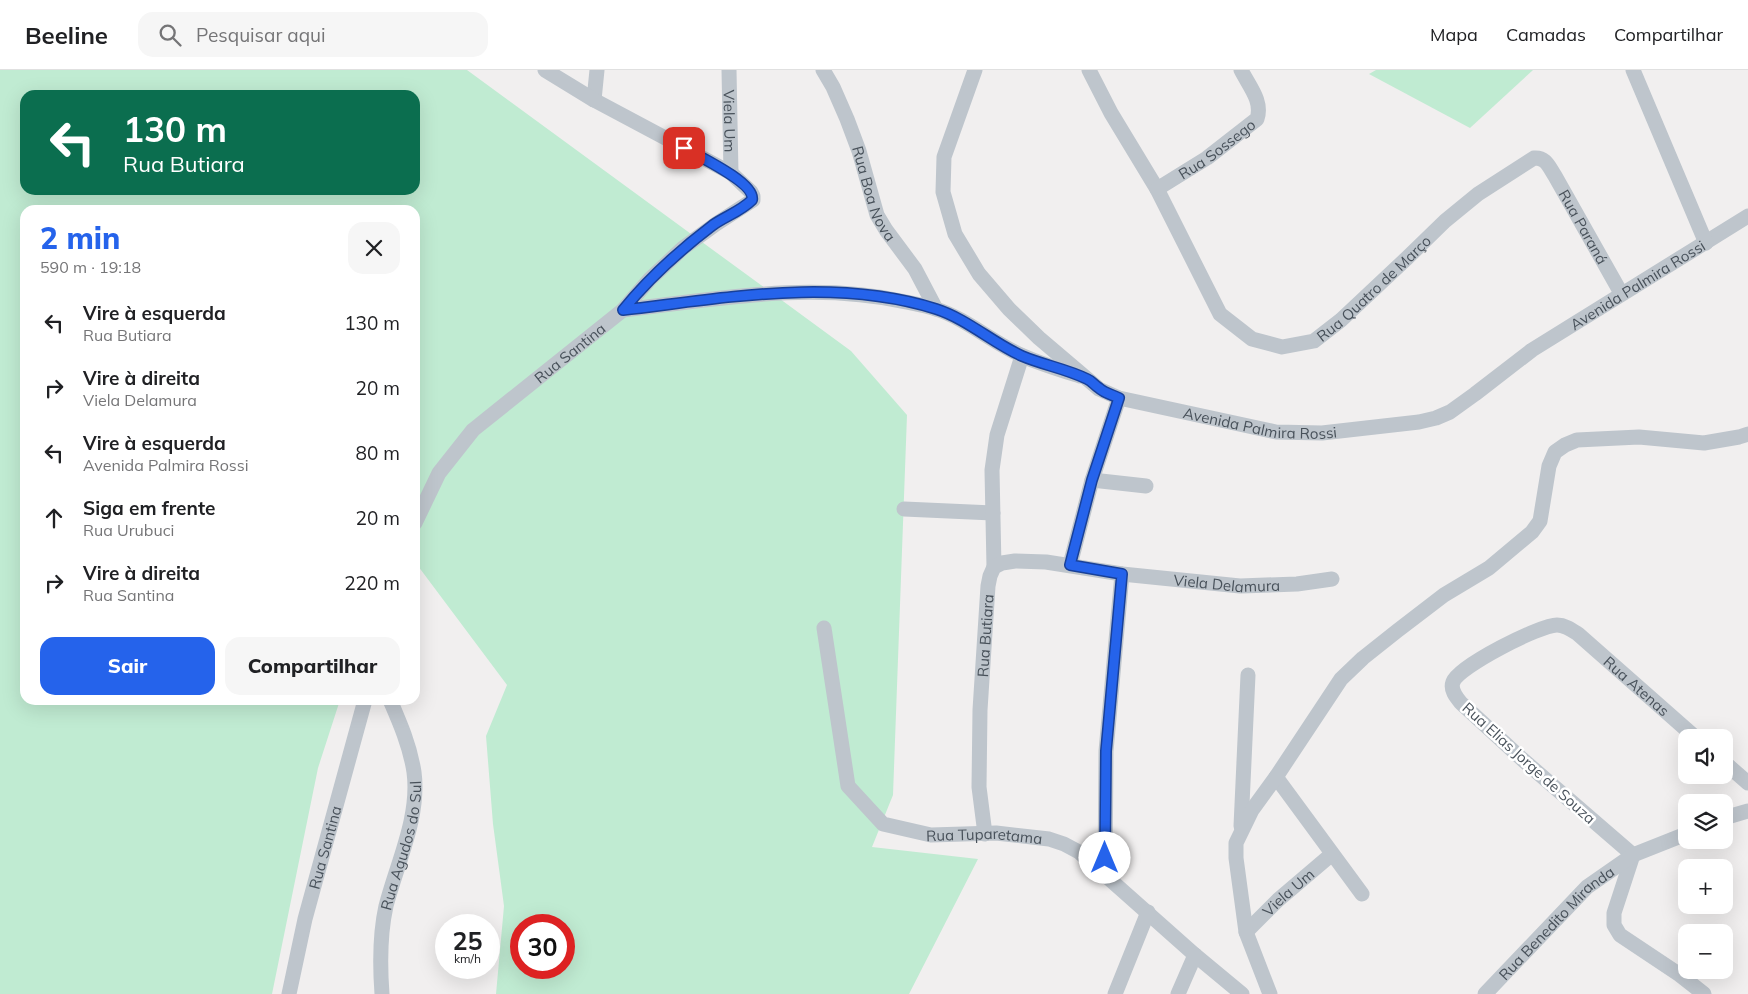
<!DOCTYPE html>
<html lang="pt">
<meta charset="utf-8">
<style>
body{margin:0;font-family:Mulish,sans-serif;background:#f6f6f6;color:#202124;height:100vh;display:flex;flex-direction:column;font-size:19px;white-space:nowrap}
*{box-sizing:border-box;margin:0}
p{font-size:16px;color:#757577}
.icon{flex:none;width:28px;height:28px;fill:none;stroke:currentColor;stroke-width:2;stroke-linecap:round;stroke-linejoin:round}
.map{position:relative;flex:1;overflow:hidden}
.details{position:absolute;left:20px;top:135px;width:400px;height:500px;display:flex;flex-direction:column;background:#fff;border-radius:15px;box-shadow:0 5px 20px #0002}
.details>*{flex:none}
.hud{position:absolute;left:20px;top:20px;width:400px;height:105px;border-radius:15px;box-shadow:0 5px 20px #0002;background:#0b6e4f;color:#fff;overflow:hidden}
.controls{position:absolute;left:1678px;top:659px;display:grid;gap:10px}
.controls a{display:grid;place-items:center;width:55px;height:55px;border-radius:10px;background:#fff;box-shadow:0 5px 20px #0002;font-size:25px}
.speed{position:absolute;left:435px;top:844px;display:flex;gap:10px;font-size:25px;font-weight:700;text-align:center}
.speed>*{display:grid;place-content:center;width:65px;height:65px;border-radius:50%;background:#fff;box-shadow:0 5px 20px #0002;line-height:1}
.speed small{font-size:12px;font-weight:400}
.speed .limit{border:8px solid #d22;background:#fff;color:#111}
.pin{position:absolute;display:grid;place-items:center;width:42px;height:42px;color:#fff;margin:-21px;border-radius:10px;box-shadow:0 2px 8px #0006}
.me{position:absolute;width:55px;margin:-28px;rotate:0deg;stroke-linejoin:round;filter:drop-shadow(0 0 4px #0008)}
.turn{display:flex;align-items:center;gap:18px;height:105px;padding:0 20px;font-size:22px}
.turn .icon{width:65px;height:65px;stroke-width:2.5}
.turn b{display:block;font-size:35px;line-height:42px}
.round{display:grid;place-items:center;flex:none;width:52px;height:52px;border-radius:15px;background:#f6f6f6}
.head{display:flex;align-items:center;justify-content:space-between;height:85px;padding:0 20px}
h1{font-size:30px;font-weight:800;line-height:38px;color:#2563eb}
.primary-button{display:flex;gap:10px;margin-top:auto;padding:10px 20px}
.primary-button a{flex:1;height:58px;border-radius:15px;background:#2563eb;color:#fff;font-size:20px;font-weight:800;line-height:58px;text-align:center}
.primary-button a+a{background:#f6f6f6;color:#202124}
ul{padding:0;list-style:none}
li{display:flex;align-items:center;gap:15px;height:65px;padding:0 20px}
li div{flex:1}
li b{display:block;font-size:19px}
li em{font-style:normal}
header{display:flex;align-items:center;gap:30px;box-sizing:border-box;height:70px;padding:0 25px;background:#fff;border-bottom:1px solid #e0e0e0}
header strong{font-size:24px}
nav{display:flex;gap:28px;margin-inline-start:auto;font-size:18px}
.search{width:350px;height:45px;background:#f6f6f6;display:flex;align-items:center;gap:12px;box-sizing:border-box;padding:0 18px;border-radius:15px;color:#757577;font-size:19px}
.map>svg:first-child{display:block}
.green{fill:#c0ebd2;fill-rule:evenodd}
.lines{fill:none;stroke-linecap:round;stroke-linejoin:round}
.minor{stroke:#bec5cc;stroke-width:15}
.route-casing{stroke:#184099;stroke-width:12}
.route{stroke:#2563eb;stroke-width:9}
.labels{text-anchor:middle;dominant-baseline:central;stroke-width:5;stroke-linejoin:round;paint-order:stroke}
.street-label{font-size:15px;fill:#48515a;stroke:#fff}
</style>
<header>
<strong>Beeline</strong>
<div class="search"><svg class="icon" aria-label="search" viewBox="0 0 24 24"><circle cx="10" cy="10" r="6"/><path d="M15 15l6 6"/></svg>Pesquisar aqui</div>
<nav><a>Mapa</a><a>Camadas</a><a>Compartilhar</a></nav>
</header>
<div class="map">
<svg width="1748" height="924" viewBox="0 0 1748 924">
<rect width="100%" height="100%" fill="#f1efef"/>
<g class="green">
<path d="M0 0H467L851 281 907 345 893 725 872 777 978 789 909 924H496L504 836 493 754 486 666 507 615 415 492V140H25V630H340L318 698 272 924H0ZM25 25H415V120H25ZM521 855H564V898H521Z"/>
<path d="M1376 0H1533L1470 58 1369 4Z"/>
</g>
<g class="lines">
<g class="minor">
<path id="s1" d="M729 0 731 103"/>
<path id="s2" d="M823 0 833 17 847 49 859 81 877 145 886 160 915 199 936 239"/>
<path id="s3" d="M975 0 944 87 943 122 955 164 979 204 1009 239 1039 268 1099 319 1119 328 1276 362 1322 363 1419 352 1436 348 1450 342 1475 324 1532 280 1748 146"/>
<path id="s4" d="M1089 0 1111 43 1157 119 1220 244 1252 269 1282 277 1314 271 1341 250 1407 188 1445 151 1478 124 1534 88C1546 87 1549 97 1555 106L1621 223"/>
<path d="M1633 0 1706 173"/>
<path d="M594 30 597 0"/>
<path id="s5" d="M1157 119 1207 88 1257 49C1263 31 1249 16 1241 0"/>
<path d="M623 240C718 229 811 211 906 232 916 234 927 236 936 239 967 249 993 273 1023 286 1041 294 1061 300 1080 306"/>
<path d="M1092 410 1146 416"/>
<path d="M904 439 993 443"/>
<path id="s6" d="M415 453 439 403 473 360 623 240 650 209 683 178 716 154 753 130V126L751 122 731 103 594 30 545 0"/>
<path d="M1070 495 1092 410 1119 328"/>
<path d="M994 497 992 400 997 365 1022 286"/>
<path id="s7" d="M824 558 848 716 883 754 931 765 996 763 1049 769 1064 774 1079 782 1195 885 1242 924"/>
<path d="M1724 692 1748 713"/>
<path d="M1276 707 1362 824"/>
<path d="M1724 748 1748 741"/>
<path d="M1241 756 1248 605"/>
<path id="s8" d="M985 764 979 717 980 640 988 516 990 506 994 497 1002 493 1015 491 1046 492 1122 504 1240 516 1297 514 1332 509"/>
<path id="s9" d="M1633 785 1522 689 1461 633C1456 627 1450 620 1453 612 1459 596 1540 555 1557 555 1565 555 1572 560 1578 564L1696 668"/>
<path d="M1633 785 1614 843V855L1620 865 1680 905 1704 924"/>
<path d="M1105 806 1106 681 1122 504"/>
<path id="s10" d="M1246 862 1278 830 1332 784"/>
<path id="s11" d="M289 924 305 849 365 630"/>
<path id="s12" d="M382 924C380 897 380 863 386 836 397 793 420 747 414 702 410 676 400 653 390 630"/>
<path d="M1115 924 1148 842"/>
<path d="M1178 924 1195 885"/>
<path d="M1270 924 1246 862 1236 788V773L1252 740 1276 707 1341 609 1363 588 1397 561 1444 525 1489 498 1532 462 1540 451 1549 396 1555 382 1565 375 1577 370 1639 367 1704 373 1739 367 1748 364"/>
<path id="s13" d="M1485 924 1587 817 1633 785 1686 764"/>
</g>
</g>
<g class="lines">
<g class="route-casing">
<path id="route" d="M684 78C698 86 756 113 752 130 741 141 726 146 713 155 680 180 649 208 623 240 726 228 834 207 936 239 967 249 993 273 1022 286 1043 295 1067 299 1087 309 1092 311 1094 315 1099 318 1104 323 1113 325 1119 328L1092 410 1070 495 1122 504 1106 681 1105 788"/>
</g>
<use href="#route" class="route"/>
</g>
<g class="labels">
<g class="street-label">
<text stroke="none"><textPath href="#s1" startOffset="51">Viela Um</textPath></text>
<text stroke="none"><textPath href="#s5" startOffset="72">Rua Sossego</textPath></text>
<text stroke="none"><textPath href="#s2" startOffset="134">Rua Boa Nova</textPath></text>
<text stroke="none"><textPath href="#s4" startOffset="756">Rua Paraná</textPath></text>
<text stroke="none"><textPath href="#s3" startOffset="970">Avenida Palmira Rossi</textPath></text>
<text stroke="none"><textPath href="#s4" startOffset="461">Rua Quatro de Março</textPath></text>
<text stroke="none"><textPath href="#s6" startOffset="234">Rua Santina</textPath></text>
<text stroke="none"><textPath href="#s3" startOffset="550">Avenida Palmira Rossi</textPath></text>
<text stroke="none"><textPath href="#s8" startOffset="504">Viela Delamura</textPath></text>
<text stroke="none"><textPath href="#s8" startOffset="199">Rua Butiara</textPath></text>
<text stroke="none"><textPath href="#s9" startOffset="475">Rua Atenas</textPath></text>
<text transform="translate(1529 693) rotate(42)">Rua Elias Jorge de Souza</text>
<text stroke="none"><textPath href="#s7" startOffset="314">Rua Tuparetama</textPath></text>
<text stroke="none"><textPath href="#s12" startOffset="151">Rua Agudos do Sul</textPath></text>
<text stroke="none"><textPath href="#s11" startOffset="151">Rua Santina</textPath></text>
<text stroke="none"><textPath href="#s10" startOffset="58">Viela Um</textPath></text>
<text stroke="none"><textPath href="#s13" startOffset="101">Rua Benedito Miranda</textPath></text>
</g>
</g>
</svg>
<div class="controls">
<a><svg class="icon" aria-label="sound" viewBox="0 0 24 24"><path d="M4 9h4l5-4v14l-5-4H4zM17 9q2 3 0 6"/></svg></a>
<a><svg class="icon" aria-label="layers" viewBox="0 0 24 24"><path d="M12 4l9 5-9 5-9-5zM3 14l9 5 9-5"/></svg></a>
<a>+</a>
<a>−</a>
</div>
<div class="speed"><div>25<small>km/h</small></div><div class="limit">30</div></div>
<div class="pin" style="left:684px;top:78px;background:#d93025"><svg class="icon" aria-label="arrive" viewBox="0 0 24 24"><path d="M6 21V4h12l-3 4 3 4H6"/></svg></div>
<svg class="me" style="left:1105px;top:788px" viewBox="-20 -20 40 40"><circle r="19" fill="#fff"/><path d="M0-13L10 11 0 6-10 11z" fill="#2563eb"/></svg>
<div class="hud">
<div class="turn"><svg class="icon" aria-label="left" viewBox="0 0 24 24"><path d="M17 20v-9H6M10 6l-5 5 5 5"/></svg><div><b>130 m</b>Rua Butiara</div></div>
</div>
<section class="details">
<div class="head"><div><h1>2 min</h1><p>590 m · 19:18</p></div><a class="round"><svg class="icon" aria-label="close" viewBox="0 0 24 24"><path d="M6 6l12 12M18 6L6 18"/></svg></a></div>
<ul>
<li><svg class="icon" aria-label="left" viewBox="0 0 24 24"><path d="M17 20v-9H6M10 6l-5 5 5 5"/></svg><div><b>Vire à esquerda</b><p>Rua Butiara</p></div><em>130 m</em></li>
<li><svg class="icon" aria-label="right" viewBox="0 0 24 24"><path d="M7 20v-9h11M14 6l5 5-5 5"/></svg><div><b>Vire à direita</b><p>Viela Delamura</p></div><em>20 m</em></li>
<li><svg class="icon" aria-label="left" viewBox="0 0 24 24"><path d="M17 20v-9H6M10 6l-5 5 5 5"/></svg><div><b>Vire à esquerda</b><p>Avenida Palmira Rossi</p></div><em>80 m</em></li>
<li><svg class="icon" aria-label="ahead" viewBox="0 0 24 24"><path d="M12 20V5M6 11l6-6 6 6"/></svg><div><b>Siga em frente</b><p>Rua Urubuci</p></div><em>20 m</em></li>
<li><svg class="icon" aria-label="right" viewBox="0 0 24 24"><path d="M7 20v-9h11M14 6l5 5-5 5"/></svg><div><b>Vire à direita</b><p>Rua Santina</p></div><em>220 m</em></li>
</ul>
<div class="primary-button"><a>Sair</a><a>Compartilhar</a></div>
</section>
</div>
